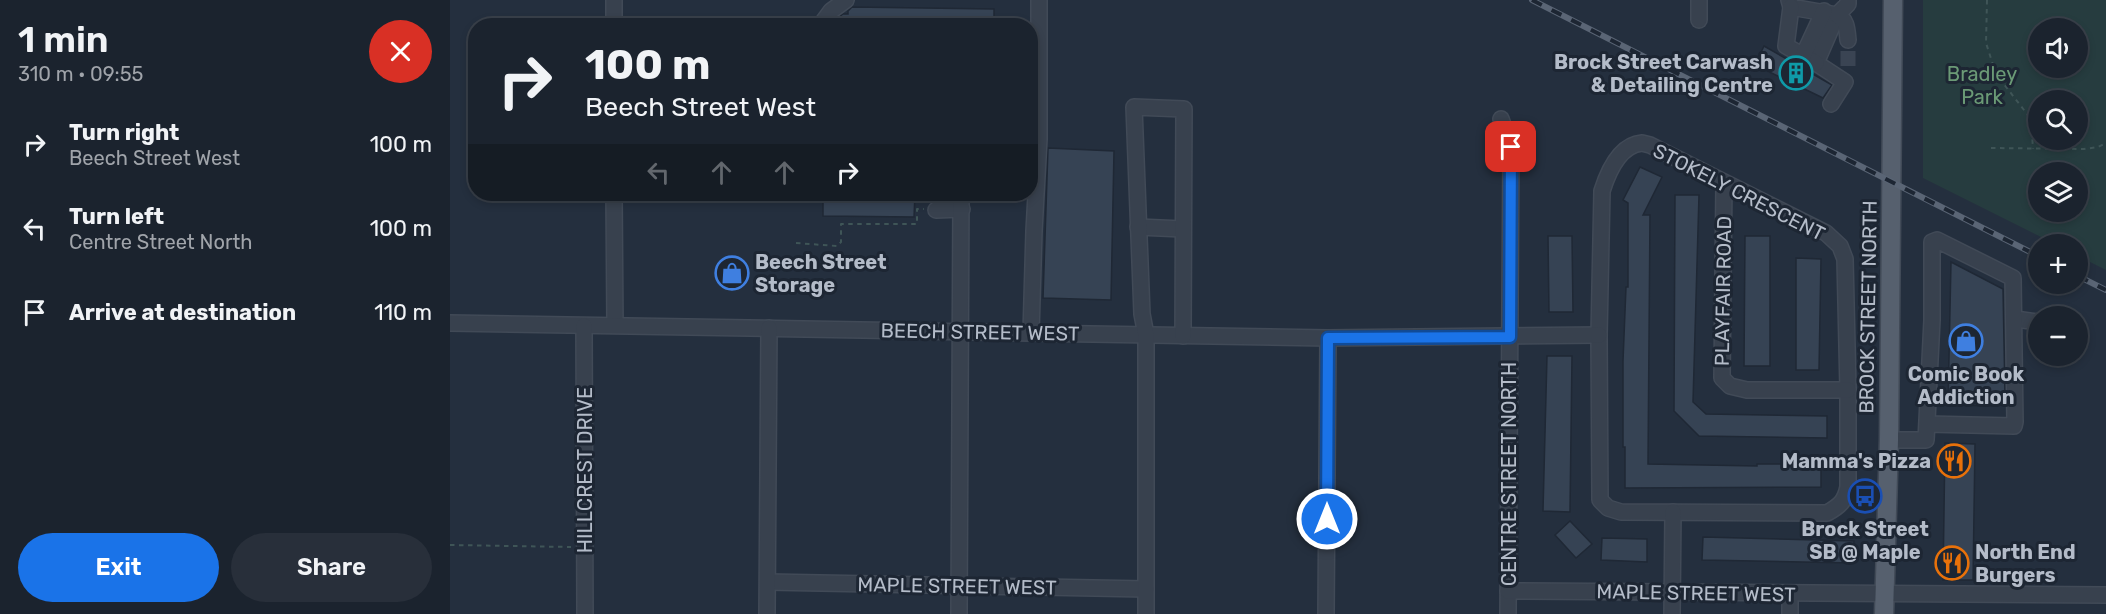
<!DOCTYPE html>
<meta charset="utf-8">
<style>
body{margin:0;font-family:Rubik,sans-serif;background:#282f3a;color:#f1f3f6;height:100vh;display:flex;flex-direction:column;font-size:22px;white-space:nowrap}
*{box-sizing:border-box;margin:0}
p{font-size:20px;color:#a0a4aa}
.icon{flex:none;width:33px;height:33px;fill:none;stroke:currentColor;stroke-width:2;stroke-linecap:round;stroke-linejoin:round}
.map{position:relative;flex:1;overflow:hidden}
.sheet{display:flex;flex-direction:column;background:#1b232e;width:450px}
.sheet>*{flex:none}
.hud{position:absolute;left:18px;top:18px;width:570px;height:183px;border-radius:24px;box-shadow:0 3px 9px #0003,0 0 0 2px #39404a;background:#1b232e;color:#f1f3f6;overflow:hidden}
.buttons{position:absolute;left:1578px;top:18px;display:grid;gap:12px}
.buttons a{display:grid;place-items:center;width:60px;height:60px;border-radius:50%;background:#1b232e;box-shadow:0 3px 9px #0003,0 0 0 2px #39404a;font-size:30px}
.pin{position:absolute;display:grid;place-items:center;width:51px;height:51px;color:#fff;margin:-26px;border-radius:12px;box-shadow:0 3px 9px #0006}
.me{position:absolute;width:66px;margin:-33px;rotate:0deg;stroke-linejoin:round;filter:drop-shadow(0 0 4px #0008)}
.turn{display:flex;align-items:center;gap:21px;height:126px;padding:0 18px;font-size:27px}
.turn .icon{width:78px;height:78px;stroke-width:2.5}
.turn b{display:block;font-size:42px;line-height:51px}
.lanes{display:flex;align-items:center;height:57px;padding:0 18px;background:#0003;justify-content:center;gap:30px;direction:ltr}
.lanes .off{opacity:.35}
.round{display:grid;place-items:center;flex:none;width:63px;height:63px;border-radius:32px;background:#282f3a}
.summary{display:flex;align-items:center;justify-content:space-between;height:102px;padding:0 18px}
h1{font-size:36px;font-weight:600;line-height:45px}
.action{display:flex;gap:12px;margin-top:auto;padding:12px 18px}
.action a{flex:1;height:69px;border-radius:36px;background:#1a73e8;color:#fff;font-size:24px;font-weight:600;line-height:69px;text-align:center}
.action a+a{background:#282f3a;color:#f1f3f6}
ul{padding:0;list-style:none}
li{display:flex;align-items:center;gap:18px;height:84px;padding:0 18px}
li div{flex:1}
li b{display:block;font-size:22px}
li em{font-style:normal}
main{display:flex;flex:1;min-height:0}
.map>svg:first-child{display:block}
.green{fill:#263c3f;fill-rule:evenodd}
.building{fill:#364354;stroke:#1f2835;stroke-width:1.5}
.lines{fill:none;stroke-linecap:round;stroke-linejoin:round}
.minor-tunnel{stroke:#3a4453;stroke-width:15;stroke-dasharray:15 8;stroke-linecap:butt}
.minor-casing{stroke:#414a57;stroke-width:18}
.major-casing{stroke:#414a57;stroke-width:21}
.path{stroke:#3f5557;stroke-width:2;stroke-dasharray:4.5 4.5;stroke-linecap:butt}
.minor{stroke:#38414e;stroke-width:15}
.major{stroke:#56606e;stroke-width:18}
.rail-casing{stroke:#5a6575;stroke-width:6}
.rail{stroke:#1d2633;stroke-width:4;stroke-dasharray:11;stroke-linecap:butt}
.route-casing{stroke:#114b97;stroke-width:15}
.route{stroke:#1a73e8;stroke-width:10}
.labels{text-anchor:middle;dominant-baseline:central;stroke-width:6;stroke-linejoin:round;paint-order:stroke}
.poi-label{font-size:20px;font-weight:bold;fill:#b4bcc9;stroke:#1d2633;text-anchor:end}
.park-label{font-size:20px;fill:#6b9a76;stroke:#1d2633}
.street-label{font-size:20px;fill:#b4bcc9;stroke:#1d2633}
</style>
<main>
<section class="sheet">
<div class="summary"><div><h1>1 min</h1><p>310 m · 09:55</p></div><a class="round" style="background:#d93025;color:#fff"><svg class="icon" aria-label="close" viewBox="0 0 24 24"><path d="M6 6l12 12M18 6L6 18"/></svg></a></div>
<ul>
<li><svg class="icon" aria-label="right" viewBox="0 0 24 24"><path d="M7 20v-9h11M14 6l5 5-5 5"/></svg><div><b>Turn right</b><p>Beech Street West</p></div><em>100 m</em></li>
<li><svg class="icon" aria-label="left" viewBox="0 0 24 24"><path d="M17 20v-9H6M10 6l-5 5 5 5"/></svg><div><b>Turn left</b><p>Centre Street North</p></div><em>100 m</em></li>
<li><svg class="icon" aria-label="arrive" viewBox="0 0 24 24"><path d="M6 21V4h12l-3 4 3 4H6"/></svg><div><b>Arrive at destination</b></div><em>110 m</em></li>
</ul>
<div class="action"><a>Exit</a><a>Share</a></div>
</section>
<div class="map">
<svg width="1656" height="614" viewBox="0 0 1656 614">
<rect width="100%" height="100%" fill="#242f3e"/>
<path class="green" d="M1473 0H1656V270L1628 256V244H1605L1473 178ZM1588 28H1628V68H1588ZM1588 100H1628V140H1588ZM1588 172H1628V212H1588Z"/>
<g class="building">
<path d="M402 7 544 9V26H386L388 18 393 14H398V11Z"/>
<path d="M1314 46 1382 85 1373 98 1305 65Z"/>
<path d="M598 148 664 151 661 300 593 298Z"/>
<path d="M1190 167 1212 177 1193 215H1200L1198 464 1307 466V464H1371V487L1175 488V447H1173V361L1176 287H1178V203L1173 200Z"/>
<path d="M373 194H465L464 217 373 216Z"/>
<path d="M1225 195H1249L1243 402 1256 414 1377 416V438L1249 436 1224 411Z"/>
<path d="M1098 236H1122L1123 312H1099Z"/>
<path d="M1295 236H1320V366H1294Z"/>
<path d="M1346 258 1371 259 1369 370H1346Z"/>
<path d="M1501 262 1553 289 1555 396 1546 406 1498 405Z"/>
<path d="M1097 356H1122L1120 512 1093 511Z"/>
<path d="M1495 443 1525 444 1523 580H1493Z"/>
<path d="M1120 521 1142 544 1126 558 1105 535Z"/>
<path d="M1253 537 1404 541 1403 563 1252 560Z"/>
<path d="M1152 538 1197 539V562L1151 560Z"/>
</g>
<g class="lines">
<path class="minor-tunnel" d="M1398 66V40"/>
<g class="minor-casing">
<g id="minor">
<path d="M164 0V26"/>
<path d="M1339 0 1341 7 1387 15 1366 63 1395 82 1381 104"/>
<path d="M1398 0V4L1387 15C1397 19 1397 30 1398 40"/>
<path d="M1341 7 1336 46 1366 63"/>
<path d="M1249 20V0"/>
<path d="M370 26 381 11 396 0"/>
<path d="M1353 56 1374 11"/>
<path d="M1051 119 1061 147 1058 614"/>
<path d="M1192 143 1200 145 1376 233 1390 246 1395 259 1398 390V487C1395 501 1390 506 1377 513L1171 512 1158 508 1150 500 1149 335 1152 191C1158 172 1169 145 1192 143Z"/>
<path d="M1274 183 1272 378 1280 386 1297 390H1398"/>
<path d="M164 194 165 325"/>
<path d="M486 210 512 209"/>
<path d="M688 227 733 229"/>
<path d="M1565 319 1588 322"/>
<path d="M0 323 878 338 1149 335"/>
<path d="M134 326 135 614"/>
<path d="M581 333 584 231 589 139V0"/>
<path d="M1439 440H1476L1482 320V242L1487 240 1563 278 1565 422 1564 426 1477 424"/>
<path d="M318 582 696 589"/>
<path d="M1058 591 1656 595"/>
<path d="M317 614 319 328"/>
<path d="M509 614 511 194"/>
<path d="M696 614V335L692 314 684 107 734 109 733 336"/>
<path d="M876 614 878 338"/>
<path d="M1222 614 1223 512"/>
<path d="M1340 614V594"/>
</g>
</g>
<g class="major-casing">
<path id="major" d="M1434 614 1439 440 1443 0"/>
</g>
<g class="path">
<path d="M1537 0 1536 43 1546 74 1581 119 1583 149"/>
<path d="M1541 148 1634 149 1648 147 1656 143"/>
<path d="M346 243 387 246 391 242V224H467V209H474"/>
<path d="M0 545 121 547"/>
</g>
<use href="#minor" class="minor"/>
<use href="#major" class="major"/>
<g class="rail-casing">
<g id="rail">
<path d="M1082 0 1588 256"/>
<path d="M1628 276 1656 290"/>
</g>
</g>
<use href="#rail" class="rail"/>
</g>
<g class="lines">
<g class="route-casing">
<path id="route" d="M877 519 878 338 1060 337 1061 147"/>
</g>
<use href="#route" class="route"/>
</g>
<defs>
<g id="building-ring" transform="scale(1.725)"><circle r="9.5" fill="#1d2633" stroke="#0f9aa8" stroke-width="1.5"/><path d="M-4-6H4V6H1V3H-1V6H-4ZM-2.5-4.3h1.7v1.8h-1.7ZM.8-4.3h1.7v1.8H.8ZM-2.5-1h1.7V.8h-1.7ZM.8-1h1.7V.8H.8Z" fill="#0f9aa8"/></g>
<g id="shop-ring" transform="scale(1.725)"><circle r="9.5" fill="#1d2633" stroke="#3f7fe0" stroke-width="1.5"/><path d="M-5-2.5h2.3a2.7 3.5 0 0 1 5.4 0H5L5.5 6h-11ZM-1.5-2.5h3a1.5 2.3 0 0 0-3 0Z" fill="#3f7fe0"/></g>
<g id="restaurant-ring" transform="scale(1.725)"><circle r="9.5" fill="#1d2633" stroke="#e8710a" stroke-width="1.5"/><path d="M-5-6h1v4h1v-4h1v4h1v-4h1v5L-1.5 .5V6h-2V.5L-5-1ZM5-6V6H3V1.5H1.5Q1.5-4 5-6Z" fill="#e8710a"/></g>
<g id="bus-ring" transform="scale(1.725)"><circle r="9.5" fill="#1d2633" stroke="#1a4fb4" stroke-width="1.5"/><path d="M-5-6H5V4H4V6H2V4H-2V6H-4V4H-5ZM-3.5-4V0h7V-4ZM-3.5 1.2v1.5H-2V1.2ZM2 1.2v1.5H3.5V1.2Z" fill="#1a4fb4"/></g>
</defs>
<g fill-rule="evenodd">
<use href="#building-ring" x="1346" y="73"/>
<use href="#shop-ring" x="282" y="273"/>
<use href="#shop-ring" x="1516" y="341"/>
<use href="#restaurant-ring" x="1504" y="461"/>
<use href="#bus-ring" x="1415" y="496"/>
<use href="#restaurant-ring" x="1502" y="563"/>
</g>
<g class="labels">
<g class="poi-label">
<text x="1323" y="62">Brock Street Carwash<tspan x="1323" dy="23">&amp; Detailing Centre</tspan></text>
<text x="305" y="262" text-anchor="start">Beech Street<tspan x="305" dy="23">Storage</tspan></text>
<text x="1516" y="374" text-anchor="middle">Comic Book<tspan x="1516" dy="23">Addiction</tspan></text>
<text x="1481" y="461">Mamma's Pizza</text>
<text x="1415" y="529" text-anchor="middle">Brock Street<tspan x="1415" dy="23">SB @ Maple</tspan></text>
<text x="1525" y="552" text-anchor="start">North End<tspan x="1525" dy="23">Burgers</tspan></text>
</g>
<g class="park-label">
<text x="1532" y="74">Bradley<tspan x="1532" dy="23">Park</tspan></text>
</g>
<g class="street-label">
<text transform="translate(1289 192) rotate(27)">STOKELY CRESCENT</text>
<text transform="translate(1273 291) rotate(-89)">PLAYFAIR ROAD</text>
<text transform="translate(1418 307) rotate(-89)">BROCK STREET NORTH</text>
<text transform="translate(530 332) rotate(1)">BEECH STREET WEST</text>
<text transform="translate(135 470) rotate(-90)">HILLCREST DRIVE</text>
<text transform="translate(1059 474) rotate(-90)">CENTRE STREET NORTH</text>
<text transform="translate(507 586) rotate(1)">MAPLE STREET WEST</text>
<text transform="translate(1246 593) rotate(1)">MAPLE STREET WEST</text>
</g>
</g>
</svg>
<div class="buttons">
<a><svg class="icon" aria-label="sound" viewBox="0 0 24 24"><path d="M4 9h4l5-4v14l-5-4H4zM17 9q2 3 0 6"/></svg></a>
<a><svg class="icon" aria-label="search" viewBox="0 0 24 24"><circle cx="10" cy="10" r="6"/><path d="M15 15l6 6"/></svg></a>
<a><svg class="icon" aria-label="layers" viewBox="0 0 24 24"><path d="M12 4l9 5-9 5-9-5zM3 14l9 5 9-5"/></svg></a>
<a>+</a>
<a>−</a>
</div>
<div class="pin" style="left:1061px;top:147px;background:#d93025"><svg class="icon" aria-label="arrive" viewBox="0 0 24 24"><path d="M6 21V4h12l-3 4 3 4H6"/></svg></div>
<svg class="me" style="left:877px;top:519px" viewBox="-20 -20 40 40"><circle r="17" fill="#1a73e8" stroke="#fff" stroke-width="3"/><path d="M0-11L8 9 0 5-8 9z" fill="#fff"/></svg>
<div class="hud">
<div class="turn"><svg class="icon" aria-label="right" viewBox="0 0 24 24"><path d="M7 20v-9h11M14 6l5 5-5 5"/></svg><div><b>100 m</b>Beech Street West</div></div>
<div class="lanes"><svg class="icon off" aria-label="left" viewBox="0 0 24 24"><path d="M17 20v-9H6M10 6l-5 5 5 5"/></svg><svg class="icon off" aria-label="ahead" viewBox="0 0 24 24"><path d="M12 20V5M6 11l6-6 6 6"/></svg><svg class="icon off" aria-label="ahead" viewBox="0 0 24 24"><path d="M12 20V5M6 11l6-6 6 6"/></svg><svg class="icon" aria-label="right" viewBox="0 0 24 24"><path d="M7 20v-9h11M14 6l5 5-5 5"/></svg></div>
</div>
</div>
</main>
